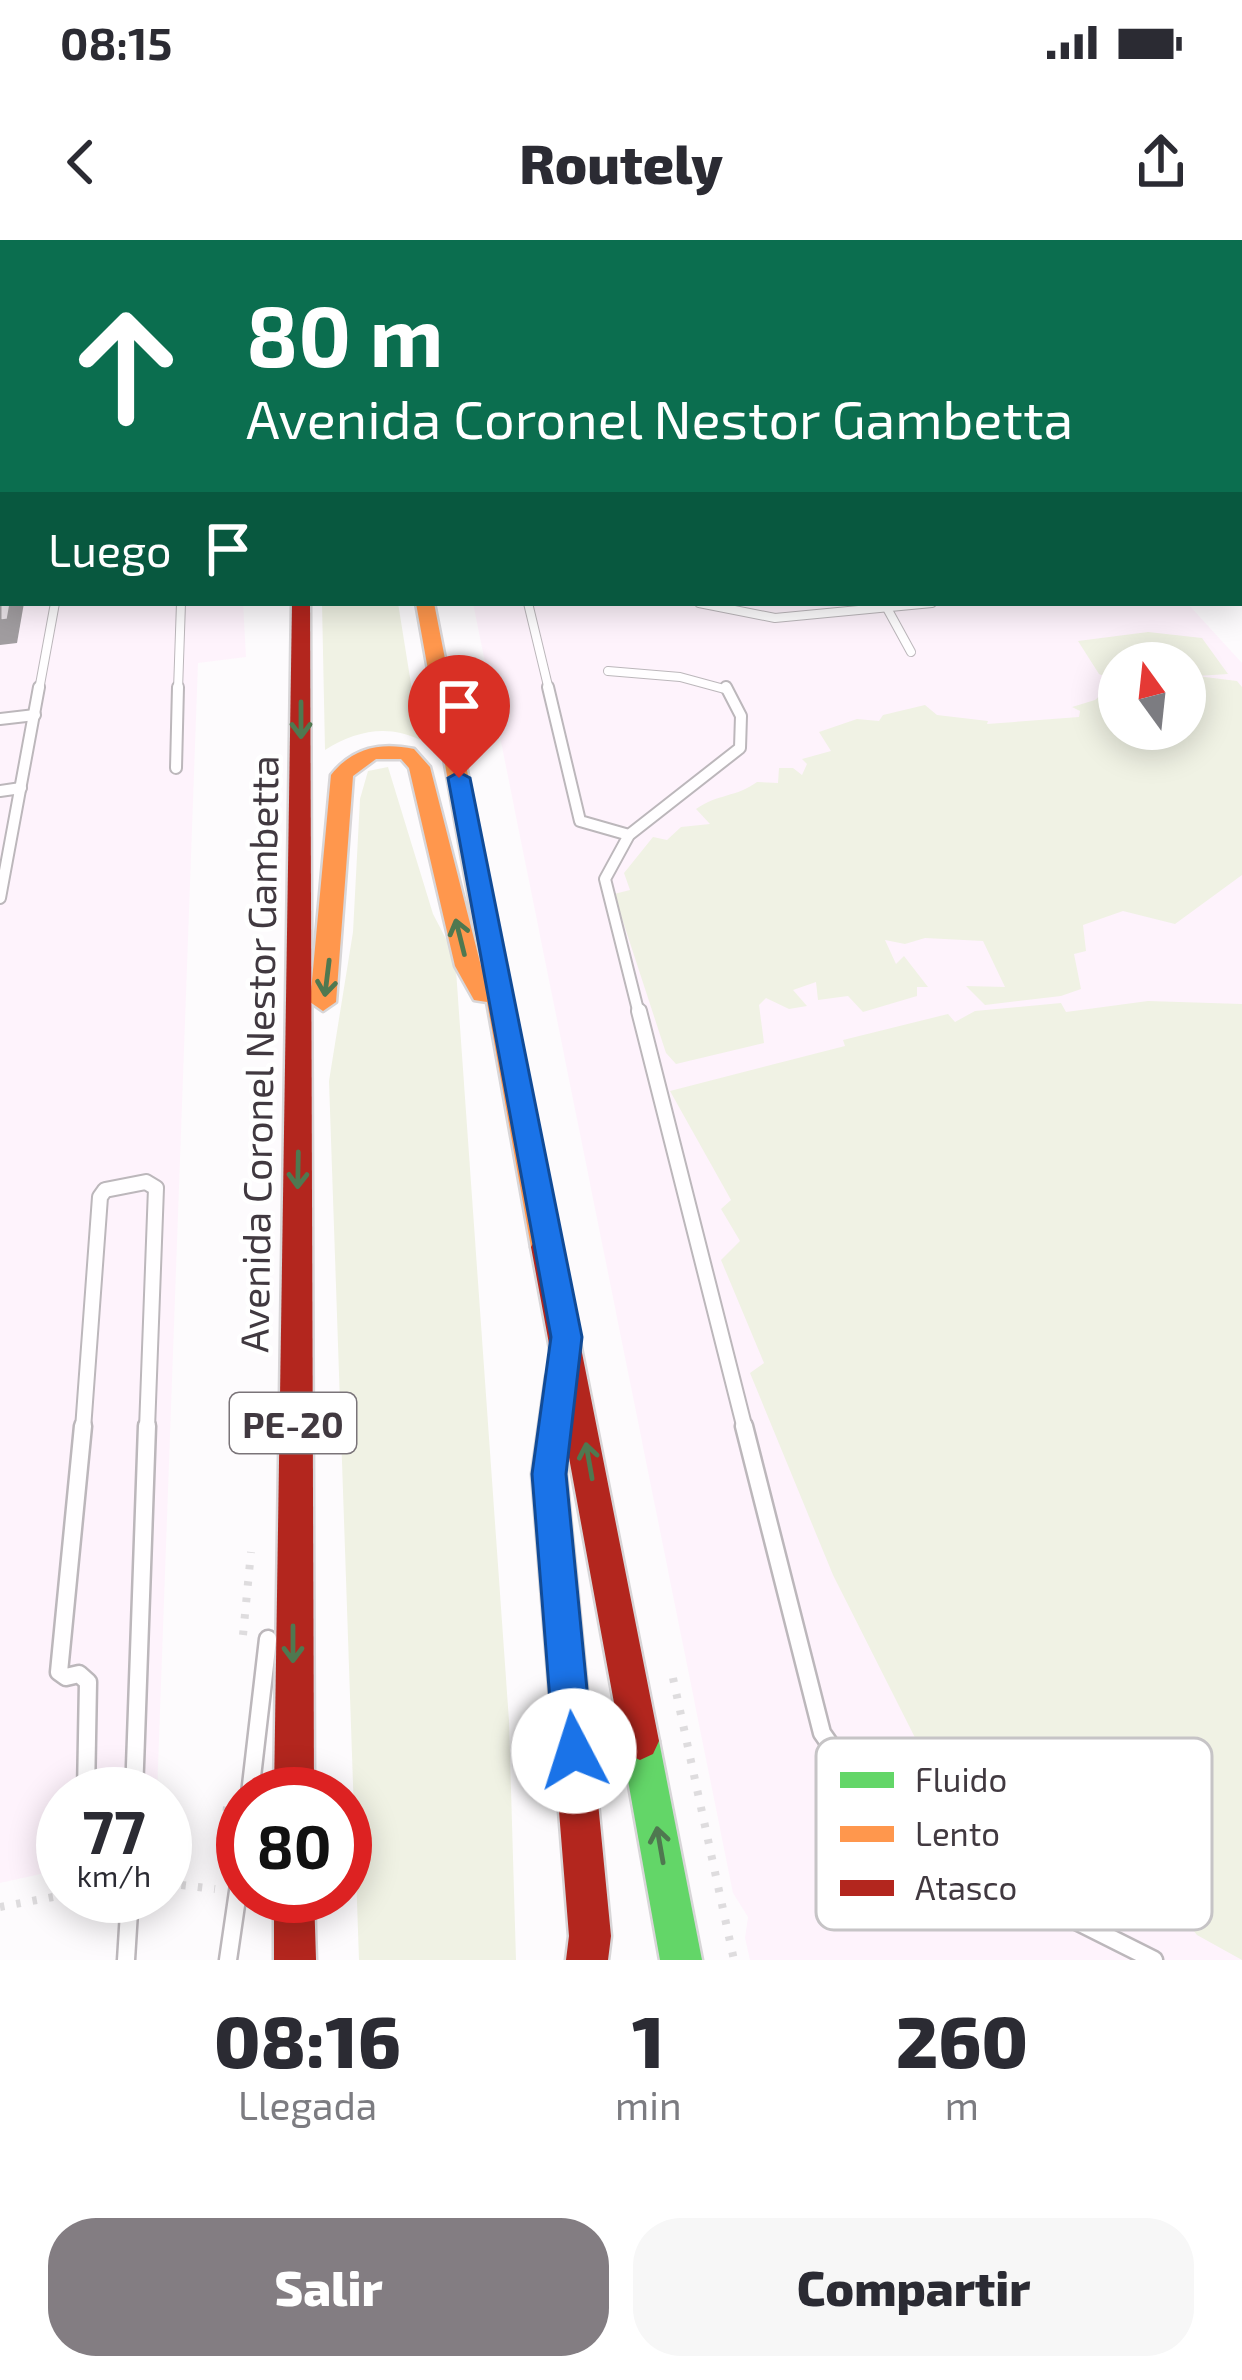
<!DOCTYPE html>
<html lang="es">
<style>
body{margin:0;font-family:"Exo 2",sans-serif;background:#f7f7f7;color:#2b2b33;height:100vh;display:flex;flex-direction:column;font-size:45px;white-space:nowrap}
*{box-sizing:border-box;margin:0}
p{font-size:39px;color:#7c7c81}
.icon{flex:none;width:66px;height:66px;fill:none;stroke:currentColor;stroke-width:2;stroke-linecap:round;stroke-linejoin:round}
.map{position:relative;height:1720px;overflow:hidden}
.panel{display:flex;flex-direction:column;background:#fff;flex:1}
.panel>*{flex:none}
.hud{position:absolute;left:0px;top:0px;width:1242px;height:366px;box-shadow:0 6px 30px #0003;background:#0b6e4f;color:#fff;overflow:hidden}
.needle{width:78px;rotate:345deg}
.buttons{position:absolute;left:1098px;top:402px;display:grid;gap:24px}
.buttons a{display:grid;place-items:center;width:108px;height:108px;border-radius:50%;background:#fff;box-shadow:0 6px 30px #0003;font-size:60px}
.speed{position:absolute;left:36px;top:1527px;display:flex;gap:24px;font-size:60px;font-weight:700;text-align:center}
.speed>*{display:grid;place-content:center;width:156px;height:156px;border-radius:50%;background:#fff;box-shadow:0 6px 30px #0003;line-height:1}
.speed small{font-size:30px;font-weight:400}
.speed .limit{border:18px solid #d22;background:#fff;color:#111}
.pin{position:absolute;display:grid;place-items:center;width:102px;height:102px;color:#fff;margin:-123px -51px;border-radius:50% 50% 50% 0;rotate:-45deg;box-shadow:0 0 12px #0007}
.pin .icon{rotate:45deg}
.me{position:absolute;width:132px;margin:-66px;rotate:355deg;stroke-linejoin:round;filter:drop-shadow(0 0 9px #0008)}
.turn{display:flex;align-items:center;gap:42px;height:252px;padding:0 48px;font-size:54px}
.turn .icon{width:156px;height:156px;stroke-width:2.5}
.turn b{display:block;font-size:84px;line-height:102px}
.then{display:flex;align-items:center;height:114px;padding:0 48px;background:#0003;gap:24px;font-size:45px}
.eta{display:flex;justify-content:space-evenly;align-items:center;height:204px;text-align:center}
.eta b{font-size:72px;font-weight:800;line-height:84px}
.primary-button{display:flex;gap:24px;margin-top:auto;padding:24px 48px}
.primary-button a{flex:1;height:138px;border-radius:48px;background:#837d82;color:#fff;font-size:48px;font-weight:800;line-height:138px;text-align:center}
.primary-button a+a{background:#f7f7f7;color:#2b2b33}
.status{display:flex;justify-content:space-between;align-items:center;height:84px;padding:0 60px;background:#fff;direction:ltr}
.status svg{height:33px;fill:currentColor}
header{display:flex;justify-content:space-between;align-items:center;height:156px;padding:0 48px;background:#fff;font-size:54px;font-weight:800}
.map>svg:first-child{display:block}
.built{fill:#fef3fc;fill-rule:evenodd}
.green{fill:#f0f2e4;fill-rule:evenodd}
.lines{fill:none;stroke-linecap:round;stroke-linejoin:round}
.lane-far3-casing{stroke:#bcb7bb;stroke-width:10}
.lane-far2-casing{stroke:#bcb7bb;stroke-width:14}
.lane-far1-casing{stroke:#bcb7bb;stroke-width:18}
.lane-casing{stroke:#bcb7bb;stroke-width:21}
.fast-casing{stroke:#d8d6d8;stroke-width:5}
.slow-casing{stroke:#d8d6d8;stroke-width:5}
.jam-casing{stroke:#d8d6d8;stroke-width:5}
.path{stroke:#dedcde;stroke-width:8;stroke-dasharray:4.5 12;stroke-linecap:butt}
.lane-far3{stroke:#fffeff;stroke-width:8}
.lane-far2{stroke:#fffeff;stroke-width:10}
.lane-far1{stroke:#fffeff;stroke-width:14}
.lane{stroke:#fffeff;stroke-width:16}
.fast{fill:#63d668;fill-rule:evenodd}
.slow{fill:#ff974d;fill-rule:evenodd}
.jam{fill:#b3261e;fill-rule:evenodd}
.shaded-wall{fill:#a19da0}
.building{fill:#e6e0e5;stroke:#a19da0;stroke-width:3}
.oneway{stroke:#4f7850}
.route{fill:#1a73e8;stroke:#114b97;stroke-width:3}
.labels{text-anchor:middle;dominant-baseline:central;stroke-width:9;stroke-linejoin:round;paint-order:stroke}
.shield{fill:#fff;stroke:#7a7479;stroke-width:3}
.shield-label{font-size:36px;font-weight:bold;fill:#413940}
.street-label{font-size:39px;fill:#413940;stroke:#fff}
.key{fill:#fff;stroke:#c6c4c6;stroke-width:3}
.key-label{font-size:33px;fill:#413940}
</style>
<div class="status"><b>08:15</b><svg viewBox="0 0 49 12"><path d="M0 12V9h3v3zM5 12V6h3v6zM10 12V3h3v9zM15 12V0h3v12zM26 1h20v11H26zM47 4h2v5h-2z"/></svg></div>
<header><svg class="icon" aria-label="back" viewBox="0 0 24 24"><path d="M15 5l-7 7 7 7"/></svg>Routely<svg class="icon" aria-label="share" viewBox="0 0 24 24"><path d="M12 15V3M7 8l5-5 5 5M5 13v7h14v-7"/></svg></header>
<div class="map">
<svg width="1242" height="1720" viewBox="0 0 1242 1720">
<rect width="100%" height="100%" fill="#fdfbfd"/>
<g class="built">
<path d="M0 0H235L3 3V363H243L246 417 198 423 157 1554H63V1629L0 1643Z"/>
<path d="M399 0H860L862 3H400Z"/>
<path d="M473 363H1187L1242 423V1720H750L745 1698 748 1677 733 1653ZM1119 423H1185V489H1119Z"/>
</g>
<g class="green">
<path d="M322 363H398L420 500C388 484 355 491 325 510Z"/>
<path d="M1148 392 1202 398 1228 434 1197 436 1237 441 1242 447V635L1175 684 1123 671 1083 685 1086 711 1074 714 1081 749 1061 756 985 765 966 746 1005 747 983 701 925 698 905 704 885 700 896 724 904 716 928 747H917V756L863 772 848 756 818 760 816 742 793 750 807 766 789 769 766 758 759 765 764 803 676 824 666 813 614 654 630 650 624 633 653 597 667 600 681 587 710 584 696 569C717 554 737 557 757 542L778 543 779 528H793L802 535 807 524 802 519 831 511 819 492 857 479 879 481 883 475 925 465 937 475 988 481 987 484 1079 477 1080 471 1072 467 1095 460 1117 441 1099 434 1078 401ZM1185 423V489H1119V423Z"/>
<path d="M388 527 433 674 455 716 509 1481 516 1720H359L329 841 353 692 360 559 368 531Z"/>
<path d="M1148 761 1242 764V1720L1197 1695 1158 1646 1121 1625 1102 1645 983 1597 957 1581 833 1335 750 1133 764 1123 721 1020 740 1001 721 969 731 960 670 851 845 806 843 800 948 774 955 782 975 771 1061 763 1066 772Z"/>
</g>
<g class="lines">
<g class="lane-far3-casing">
<g id="lane-far3">
<path d="M528 363 549 450"/>
<path d="M699 363 775 378 932 363"/>
<path d="M888 370 911 412"/>
<path d="M608 431 680 437 728 450"/>
<path d="M39 450 55 363"/>
<path d="M178 450 181 363"/>
</g>
</g>
<g class="lane-far2-casing">
<g id="lane-far2">
<path d="M548 447 580 581 629 595"/>
<path d="M0 479 35 475"/>
<path d="M176 528 178 447"/>
<path d="M0 551 21 548"/>
<path d="M0 658 39 447"/>
<path d="M639 774 605 639 629 595 740 508 741 476 726 447"/>
</g>
</g>
<g class="lane-far1-casing">
<g id="lane-far1">
<path d="M639 771 745 1189"/>
<path d="M83 1189 100 957 105 950 146 942 156 948 147 1189"/>
</g>
</g>
<g class="lane-casing">
<g id="lane">
<path d="M83 1186 59 1432 66 1437 79 1434 88 1442 86 1554"/>
<path d="M744 1186 822 1493 862 1550 905 1595 1154 1720"/>
<path d="M134 1554 147 1186"/>
<path d="M250 1554 268 1399"/>
<path d="M126 1720 130 1656"/>
<path d="M228 1720 243 1617"/>
</g>
</g>
<g class="fast-casing">
<g id="fast">
<rect x="351" y="0" width="12" height="3"/>
<path d="M640 1482 653 1488 659 1501 702 1720H660L621 1501 627 1488Z"/>
</g>
</g>
<g class="slow-casing">
<path id="slow" d="M416 363H434L561 1007 556 1016 546 1019 536 1016 531 1007 487 762 474 760 455 726 409 528 401 519H376L353 536 336 762 323 771 310 762 331 535C353 507 381 502 414 509L430 527 482 730Z"/>
</g>
<g class="jam-casing">
<g id="jam">
<rect x="285" y="0" width="12" height="3"/>
<path d="M292 363H310L314 1554H274Z"/>
<path d="M546 995 556 998 561 1007 659 1501 653 1514 640 1520 627 1514 621 1501 568 1212 566 1234 611 1696 608 1720H566L569 1696 532 1234 546 1136 553 1125 531 1007 536 998Z"/>
<path d="M274 1656H314L316 1720H274Z"/>
</g>
</g>
<g class="path">
<path d="M243 1395 251 1312"/>
<path d="M673 1438 734 1720"/>
<path d="M223 1604 228 1557"/>
<path d="M165 1643 215 1649"/>
<path d="M0 1667 53 1657"/>
</g>
<use href="#lane-far3" class="lane-far3"/>
<use href="#lane-far2" class="lane-far2"/>
<use href="#lane-far1" class="lane-far1"/>
<use href="#lane" class="lane"/>
<use href="#fast" class="fast"/>
<use href="#slow" class="slow"/>
<use href="#jam" class="jam"/>
</g>
<path class="shaded-wall" d="M11 363H24L17 403 0 405V381Z"/>
<path class="building" d="M3 316V363H11L8 380 0 381V317Z"/>
<defs><path id="oneway-shaft" d="M-6 0H5M1.5-3L5.5 0L1.5 3" fill="none" stroke-width="1.6" stroke-linecap="round" stroke-linejoin="round" transform="scale(3)"/></defs>
<g class="oneway">
<use href="#oneway-shaft" transform="translate(301 480) rotate(90)"/>
<use href="#oneway-shaft" transform="translate(460 697) rotate(-104)"/>
<use href="#oneway-shaft" transform="translate(327 738) rotate(97)"/>
<use href="#oneway-shaft" transform="translate(298 930) rotate(91)"/>
<use href="#oneway-shaft" transform="translate(589 1221) rotate(-100)"/>
<use href="#oneway-shaft" transform="translate(293 1404) rotate(90)"/>
<use href="#oneway-shaft" transform="translate(660 1605) rotate(-100)"/>
</g>
<path class="route" d="M459 532 470 538 582 1097 566 1234 593 1511 587 1524 574 1530 560 1524 554 1511 532 1234 551 1097 448 538Z"/>
<g class="labels">
<rect class="shield" x="230" y="1153" width="126" height="60" rx="9"/>
<g class="shield-label">
<text x="293" y="1183">PE-20</text>
</g>
<g class="street-label">
<text transform="translate(258 814) rotate(-89)">Avenida Coronel Nestor Gambetta</text>
</g>
</g>
<rect x="816" y="1498" width="396" height="192" rx="18" class="key"/>
<rect x="840" y="1532" width="54" height="16" fill="#63d668"/>
<rect x="840" y="1586" width="54" height="16" fill="#ff974d"/>
<rect x="840" y="1640" width="54" height="16" fill="#b3261e"/>
<g class="key-label">
<text x="915" y="1552">Fluido</text>
<text x="915" y="1606">Lento</text>
<text x="915" y="1660">Atasco</text>
</g>
</svg>
<div class="buttons">
<a><svg class="needle" viewBox="-14 -14 28 28"><path d="M0-13l5 13h-10z" fill="#e53935"/><path d="M0 13l5-13h-10z" fill="#7c7c81"/></svg></a>
</div>
<div class="speed"><div>77<small>km/h</small></div><div class="limit">80</div></div>
<div class="pin" style="left:459px;top:538px;background:#d93025"><svg class="icon" aria-label="arrive" viewBox="0 0 24 24"><path d="M6 21V4h12l-3 4 3 4H6"/></svg></div>
<svg class="me" style="left:574px;top:1511px" viewBox="-20 -20 40 40"><circle r="19" fill="#fff"/><path d="M0-13L10 11 0 6-10 11z" fill="#1a73e8"/></svg>
<div class="hud">
<div class="turn"><svg class="icon" aria-label="ahead" viewBox="0 0 24 24"><path d="M12 20V5M6 11l6-6 6 6"/></svg><div><b>80 m</b>Avenida Coronel Nestor Gambetta</div></div>
<div class="then">Luego<svg class="icon" aria-label="arrive" viewBox="0 0 24 24"><path d="M6 21V4h12l-3 4 3 4H6"/></svg></div>
</div>
</div>
<section class="panel">
<div class="eta">
<div><b>08:16</b><p>Llegada</p></div>
<div><b>1</b><p>min</p></div>
<div><b>260</b><p>m</p></div>
</div>
<div class="primary-button"><a>Salir</a><a>Compartir</a></div>
</section>
